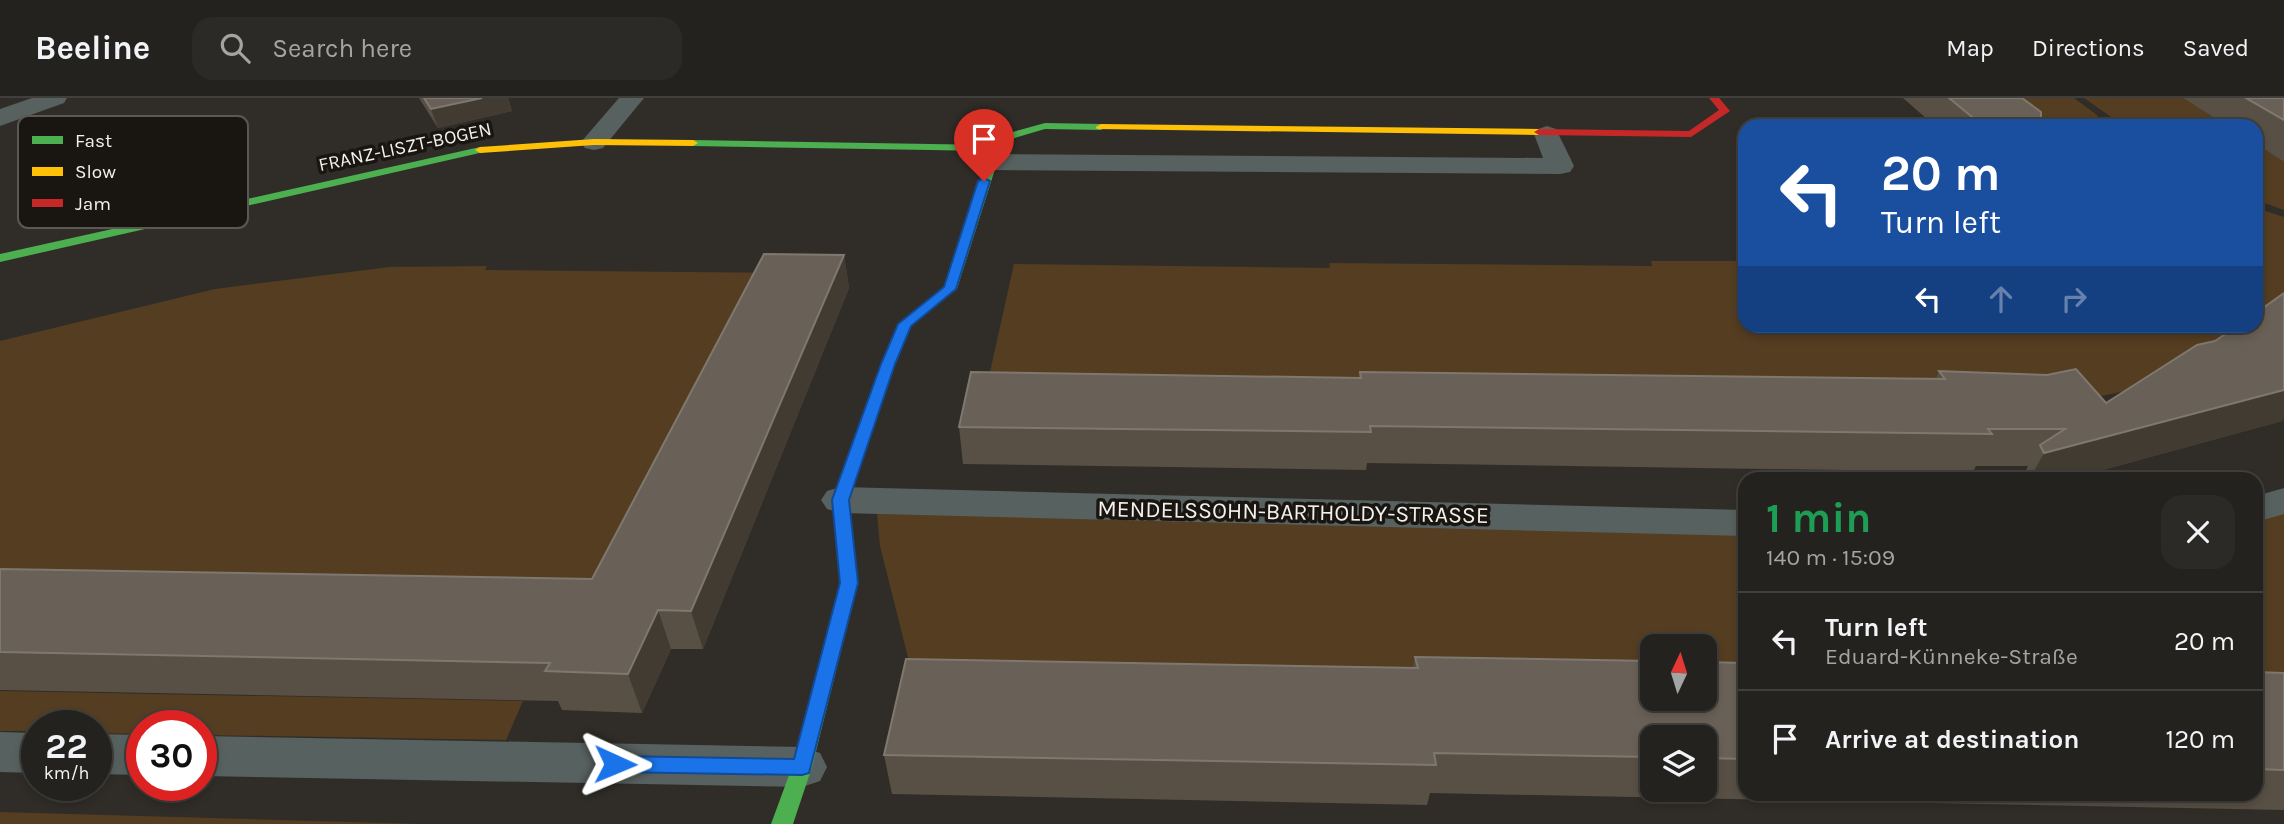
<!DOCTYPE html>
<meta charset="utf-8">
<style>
body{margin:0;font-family:Karla,sans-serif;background:#2c2a27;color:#f1f3f6;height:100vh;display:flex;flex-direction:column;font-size:26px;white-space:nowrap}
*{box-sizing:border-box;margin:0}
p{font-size:23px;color:#a3a4a4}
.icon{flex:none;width:38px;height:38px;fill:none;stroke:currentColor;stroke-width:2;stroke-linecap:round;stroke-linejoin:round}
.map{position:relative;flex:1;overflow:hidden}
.side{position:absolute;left:1738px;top:374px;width:525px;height:329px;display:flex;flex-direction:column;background:#24221e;border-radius:21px;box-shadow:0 4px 10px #0003,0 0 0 2px #413f3c}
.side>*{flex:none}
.guide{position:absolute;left:1738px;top:21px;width:525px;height:214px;border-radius:21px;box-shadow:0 4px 10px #0003,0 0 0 2px #413f3c;background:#1a4fa0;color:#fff;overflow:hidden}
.needle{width:46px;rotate:4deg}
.fabs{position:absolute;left:1640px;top:536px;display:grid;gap:14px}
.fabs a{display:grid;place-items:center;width:77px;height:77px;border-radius:14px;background:#24221e;box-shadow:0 4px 10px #0003,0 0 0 2px #413f3c;font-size:35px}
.speed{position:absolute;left:21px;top:612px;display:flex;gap:14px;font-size:35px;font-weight:700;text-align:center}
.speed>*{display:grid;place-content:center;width:91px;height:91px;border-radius:50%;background:#24221e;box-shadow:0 4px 10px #0003,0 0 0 2px #413f3c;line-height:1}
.speed small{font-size:18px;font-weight:400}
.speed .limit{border:10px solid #d22;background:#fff;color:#111}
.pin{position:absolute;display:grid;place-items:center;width:60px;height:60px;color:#fff;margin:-72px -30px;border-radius:50% 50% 50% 0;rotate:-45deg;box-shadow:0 0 7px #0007}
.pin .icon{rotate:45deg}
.me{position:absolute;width:77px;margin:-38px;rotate:91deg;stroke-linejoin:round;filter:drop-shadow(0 0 5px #0008)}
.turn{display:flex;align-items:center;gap:24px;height:147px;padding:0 28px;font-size:32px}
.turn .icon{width:91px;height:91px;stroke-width:2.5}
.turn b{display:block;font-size:49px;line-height:60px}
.lanes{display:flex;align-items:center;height:66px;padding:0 28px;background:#0003;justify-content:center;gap:35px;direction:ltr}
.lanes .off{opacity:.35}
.round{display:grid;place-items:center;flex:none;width:74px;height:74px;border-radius:21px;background:#2c2a27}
.headline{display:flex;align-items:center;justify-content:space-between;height:119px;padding:0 28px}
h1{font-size:42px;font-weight:700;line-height:52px;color:#1e9e55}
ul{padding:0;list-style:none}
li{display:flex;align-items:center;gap:21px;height:98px;padding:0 28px;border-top:2px solid #413f3c}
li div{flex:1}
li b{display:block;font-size:26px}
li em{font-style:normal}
header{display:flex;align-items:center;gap:42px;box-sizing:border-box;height:98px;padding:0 35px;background:#24221e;border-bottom:2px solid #413f3c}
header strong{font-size:33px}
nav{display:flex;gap:38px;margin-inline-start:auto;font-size:24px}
.search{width:490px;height:63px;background:#2c2a27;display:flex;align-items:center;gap:18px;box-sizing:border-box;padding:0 24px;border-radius:21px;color:#a3a4a4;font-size:26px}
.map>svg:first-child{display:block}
.green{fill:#543d21}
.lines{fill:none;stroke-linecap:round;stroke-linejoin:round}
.street{fill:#57615f;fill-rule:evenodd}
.fast{fill:#4caf50;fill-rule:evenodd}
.slow{fill:#ffc107;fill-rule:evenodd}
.jam{fill:#c62828;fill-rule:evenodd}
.wall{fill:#585045;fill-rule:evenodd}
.shaded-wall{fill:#413b32}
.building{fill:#696157;stroke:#7f786e;stroke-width:2}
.route{fill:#1a73e8;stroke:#114b97;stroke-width:2}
.labels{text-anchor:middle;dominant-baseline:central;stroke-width:7;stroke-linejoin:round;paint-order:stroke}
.far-street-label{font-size:19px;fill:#f5f0eb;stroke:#191612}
.street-label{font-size:23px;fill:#f5f0eb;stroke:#191612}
.key{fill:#191612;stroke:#5b5753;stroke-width:2}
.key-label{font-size:19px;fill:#f5f0eb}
</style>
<header>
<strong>Beeline</strong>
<div class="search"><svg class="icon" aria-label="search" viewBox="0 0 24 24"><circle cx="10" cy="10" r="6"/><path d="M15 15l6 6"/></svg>Search here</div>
<nav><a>Map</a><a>Directions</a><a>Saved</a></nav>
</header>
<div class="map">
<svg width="2284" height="726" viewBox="0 0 2284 726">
<rect width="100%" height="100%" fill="#302d28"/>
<g class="green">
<path d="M1972 0H2074L2097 17 2105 28H1945Z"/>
<path d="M2084 0H2183L2227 28H2117L2114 21Z"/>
<path d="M2256 46 2284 64V112L2256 102Z"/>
<path d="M2256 110 2284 119V213L2194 279 2028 313 982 310 1014 166 1330 170 1329 165 1652 168 1651 163H1745V228H2256Z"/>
<path d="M487 168 485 172 786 175 602 528 0 509V243L215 191 390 169Z"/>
<path d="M2284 403V614L2256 613V411Z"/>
<path d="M876 404 1745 425V602L1704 600V548H1652V600L917 595 880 448Z"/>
<path d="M0 593 523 603 506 642 201 637V628H142V636L96 635V628H37V633H0Z"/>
<path d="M0 714 421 726H0Z"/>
</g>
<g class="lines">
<g class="street">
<path d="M32 0H67L64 5 0 28V11Z"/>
<path d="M619 0H644L603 50 594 52 585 50 581 44Z"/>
<path d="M1547 28 1556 31 1574 68 1570 74 1560 76 990 72 980 70 977 64 980 58 990 56 1543 60 1534 36 1538 31Z"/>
<path d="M841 389 1745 412V438L841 415 827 411 821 402 827 393Z"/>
<path d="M2284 390V416L2256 424V398Z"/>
<path d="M0 634 37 635V675L0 674Z"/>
<path d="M96 636 142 637V677L96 676Z"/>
<path d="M201 638 802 649 820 655 827 669 820 683 802 689 201 678Z"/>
</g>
<g class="fast">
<path d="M1045 25 1101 26 1106 29 1101 32 1045 31 1004 43 957 191 911 228 895 266 849 402 858 485 812 669 793 726H771L792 669 840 485 833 402 881 266 898 226 944 189 990 53 693 48 688 45 693 42 992 47 995 39Z"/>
<path d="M480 49 484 50V54L0 164V156Z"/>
</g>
<g class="slow">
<path d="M1101 26 1539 31 1544 34 1539 37 1097 31 1096 29Z"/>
<path d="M594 41 693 42 698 45 693 48 594 47 480 55 475 52 480 49Z"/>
</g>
<path class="jam" d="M1709 0H1719L1730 13 1691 39 1539 37 1534 34 1539 31 1689 33 1719 12Z"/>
</g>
<g class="wall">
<path d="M419 0H508L512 13 438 30Z"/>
<path d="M1903 0H2022L2041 28H1935Z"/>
<path d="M2183 0H2284V64L2256 46V28H2227Z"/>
<path d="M844 157 849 190 703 551H671L642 615 562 612 558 603 0 592V471L592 481Z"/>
<path d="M1939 273 2106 305 2282 323 2066 382H2021L2028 368H1976L1973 374 1367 365 1366 372 963 366 959 329 1359 280 1360 274 1936 281Z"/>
<path d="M1415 559 1745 565V696H2256V574L2284 575V712L1430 695 1427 707 892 696 884 657 1413 570ZM1652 639H1704V691H1652Z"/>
</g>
<g class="shaded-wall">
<path d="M482 0H508L512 13 438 30 431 11Z"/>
<path d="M844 157 849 190 703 551 691 513Z"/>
<path d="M2284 292V321L2282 323 2066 382H2029L2044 355Z"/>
<path d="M658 512 671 551 642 615 628 576Z"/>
</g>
<g class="building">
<path d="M424 0H482L431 11Z"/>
<path d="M1949 0H2022L2041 14V28H1967L1977 23Z"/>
<path d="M2246 0H2284V22Z"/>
<path d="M764 156 844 157 691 513 658 512 628 576 545 573 550 565 0 554V471L592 481Z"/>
<path d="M2284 195V292L2044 355 2040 347 2065 331H1988L1992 336 1370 328 1371 334 959 329 971 274 1361 280 1360 274 1945 281 1939 273 2047 277 2076 271 2106 305 2197 247 2215 243 2237 228H2256V215Z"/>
<path d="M1415 559 1652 563V600H1704V564L1745 565V661L1704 660V639H1652V659L1434 655 1436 667 884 657 906 561 1418 570Z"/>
<path d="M2256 574 2284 575V672L2256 671Z"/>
</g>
<path class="route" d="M984 80 990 83 956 191 911 228 895 266 849 402 858 485 809 675 802 677 615 674 608 672 605 666 608 660 615 658 794 661 840 485 832 402 881 266 898 226 944 189 978 83Z"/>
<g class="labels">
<g class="far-street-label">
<text transform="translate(405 49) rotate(-12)">FRANZ-LISZT-BOGEN</text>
</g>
<g class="street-label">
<text transform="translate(1293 414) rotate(1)">MENDELSSOHN-BARTHOLDY-STRASSE</text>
</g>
</g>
<rect x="18" y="18" width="230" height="112" rx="10" class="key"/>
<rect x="32" y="38" width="31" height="8" fill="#4caf50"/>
<rect x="32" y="69" width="31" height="9" fill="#ffc107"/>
<rect x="32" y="101" width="31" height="8" fill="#c62828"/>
<g class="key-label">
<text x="75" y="49">Fast</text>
<text x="75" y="80">Slow</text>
<text x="75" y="112">Jam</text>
</g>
</svg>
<div class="fabs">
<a><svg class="needle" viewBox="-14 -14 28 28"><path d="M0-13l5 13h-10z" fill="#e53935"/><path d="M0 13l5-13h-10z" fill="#a3a4a4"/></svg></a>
<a><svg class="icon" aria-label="layers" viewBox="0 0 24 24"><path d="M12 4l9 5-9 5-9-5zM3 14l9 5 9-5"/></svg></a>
</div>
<div class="speed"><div>22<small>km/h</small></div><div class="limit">30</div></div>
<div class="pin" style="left:984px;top:83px;background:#d93025"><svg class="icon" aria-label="arrive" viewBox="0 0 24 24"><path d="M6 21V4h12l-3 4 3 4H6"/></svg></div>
<svg class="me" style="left:615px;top:666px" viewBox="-20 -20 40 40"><path d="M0-17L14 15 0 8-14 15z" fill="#1a73e8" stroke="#fff" stroke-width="4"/></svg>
<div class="guide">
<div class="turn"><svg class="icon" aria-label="left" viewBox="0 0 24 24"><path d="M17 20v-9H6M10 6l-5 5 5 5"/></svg><div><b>20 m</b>Turn left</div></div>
<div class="lanes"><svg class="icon" aria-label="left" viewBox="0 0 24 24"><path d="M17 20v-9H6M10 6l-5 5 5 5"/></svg><svg class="icon off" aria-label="ahead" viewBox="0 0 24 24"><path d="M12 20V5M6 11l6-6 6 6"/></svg><svg class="icon off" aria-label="right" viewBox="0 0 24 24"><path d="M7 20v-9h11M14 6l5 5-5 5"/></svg></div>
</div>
<section class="side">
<div class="headline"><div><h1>1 min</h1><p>140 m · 15:09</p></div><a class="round"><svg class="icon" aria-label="close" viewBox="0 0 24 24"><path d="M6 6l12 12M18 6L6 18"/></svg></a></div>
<ul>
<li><svg class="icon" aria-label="left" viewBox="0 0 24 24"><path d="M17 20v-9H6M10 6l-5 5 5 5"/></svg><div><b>Turn left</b><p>Eduard-Künneke-Straße</p></div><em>20 m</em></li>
<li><svg class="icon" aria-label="arrive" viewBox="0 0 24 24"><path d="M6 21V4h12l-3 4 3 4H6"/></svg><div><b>Arrive at destination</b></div><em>120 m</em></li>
</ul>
</section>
</div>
